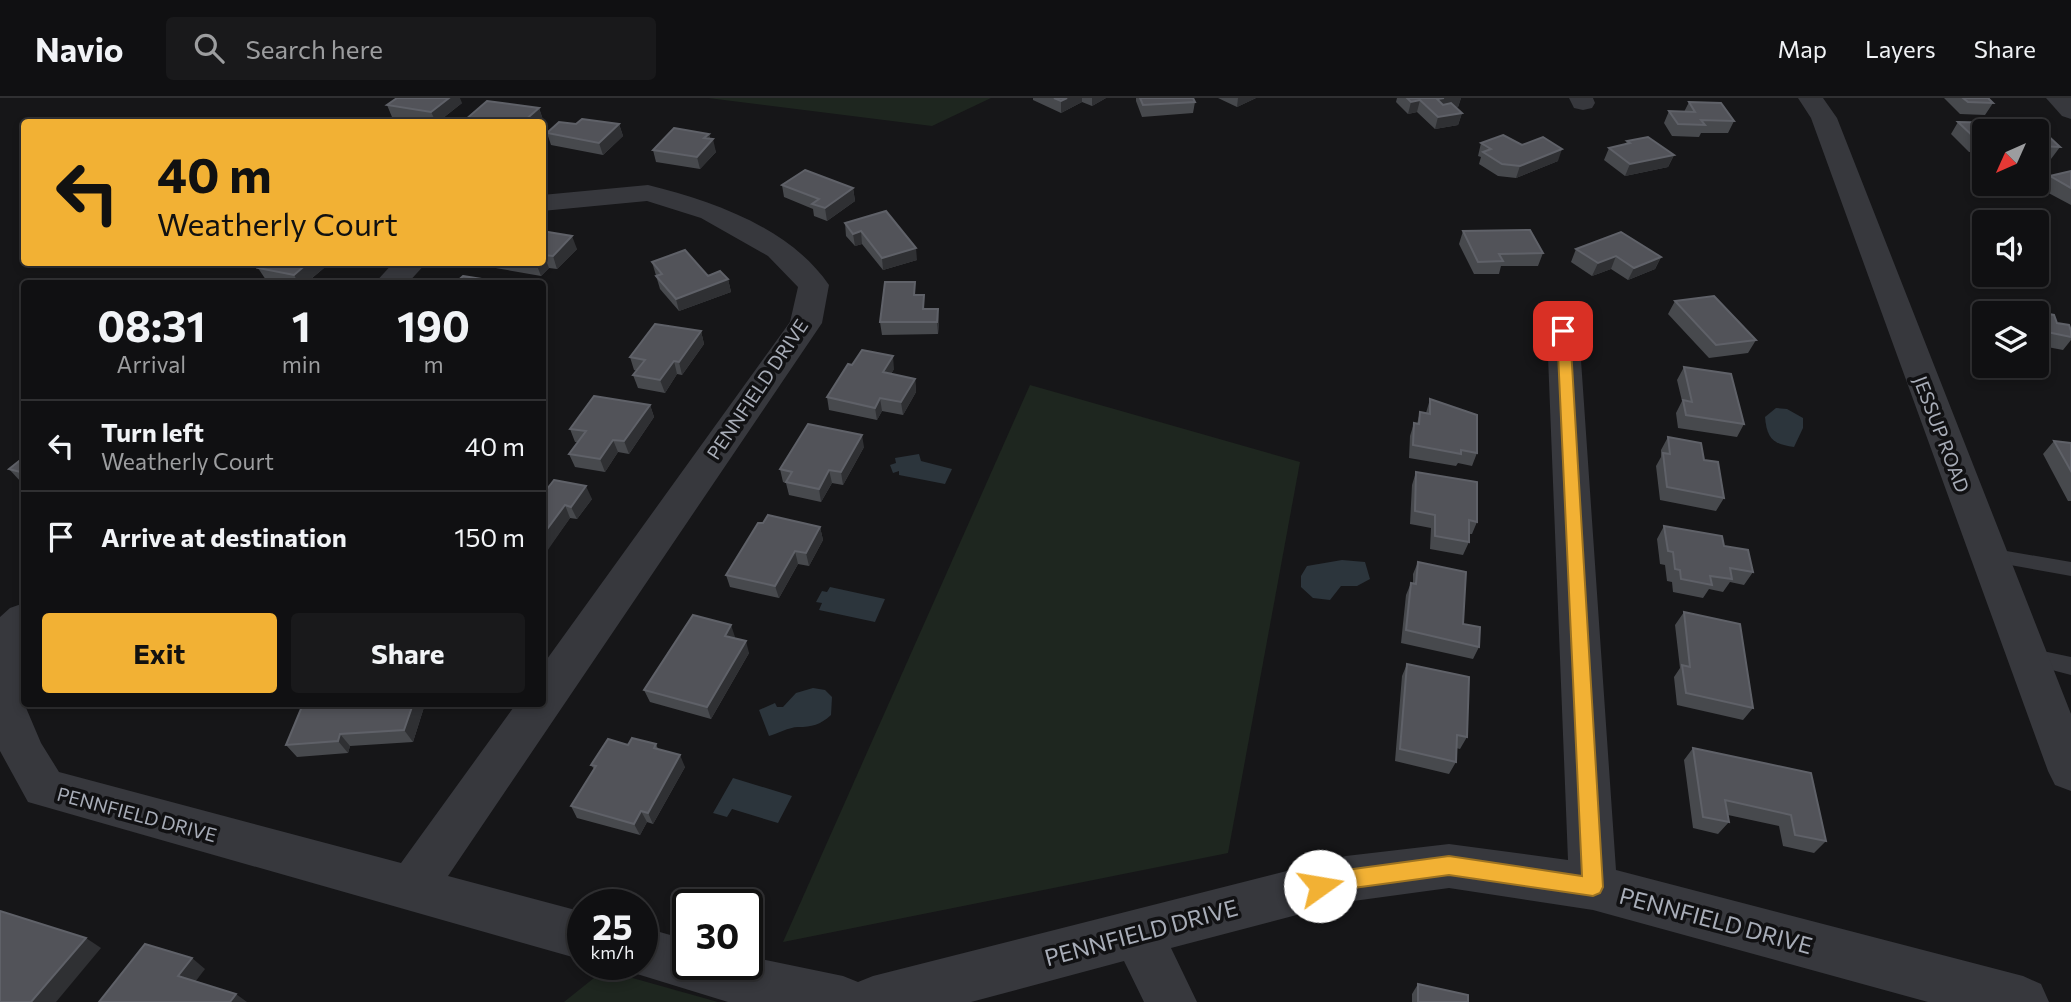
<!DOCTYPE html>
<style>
body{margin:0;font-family:Commissioner,sans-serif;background:#19191b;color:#f1f3f6;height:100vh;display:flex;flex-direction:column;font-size:26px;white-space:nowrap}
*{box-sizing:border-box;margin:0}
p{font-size:23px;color:#9c9d9f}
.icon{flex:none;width:38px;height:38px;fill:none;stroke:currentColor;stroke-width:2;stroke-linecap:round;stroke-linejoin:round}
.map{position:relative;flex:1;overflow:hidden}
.sheet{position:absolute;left:21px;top:182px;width:525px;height:427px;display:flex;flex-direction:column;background:#101012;border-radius:7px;box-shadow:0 4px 10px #0003,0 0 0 2px #303032}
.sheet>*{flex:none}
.banner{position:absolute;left:21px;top:21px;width:525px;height:147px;border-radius:7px;box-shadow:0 4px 10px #0003,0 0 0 2px #303032;background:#f2b134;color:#111;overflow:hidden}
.needle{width:46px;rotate:225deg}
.controls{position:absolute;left:1972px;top:21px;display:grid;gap:14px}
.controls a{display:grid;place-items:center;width:77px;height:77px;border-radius:7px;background:#101012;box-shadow:0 4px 10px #0003,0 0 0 2px #303032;font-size:35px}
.speed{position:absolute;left:567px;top:791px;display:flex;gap:14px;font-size:35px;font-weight:700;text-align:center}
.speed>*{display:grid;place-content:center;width:91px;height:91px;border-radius:50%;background:#101012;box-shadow:0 4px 10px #0003,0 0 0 2px #303032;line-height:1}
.speed small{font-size:18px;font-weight:400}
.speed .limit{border:4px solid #111;border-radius:10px;background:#fff;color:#111}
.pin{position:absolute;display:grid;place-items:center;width:60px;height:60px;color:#fff;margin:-30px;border-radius:14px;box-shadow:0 4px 10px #0006}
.me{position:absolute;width:77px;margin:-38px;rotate:77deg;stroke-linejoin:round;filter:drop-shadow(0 0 5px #0008)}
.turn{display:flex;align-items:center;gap:24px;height:147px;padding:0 21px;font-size:32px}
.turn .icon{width:91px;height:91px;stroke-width:2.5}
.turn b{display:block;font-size:49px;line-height:60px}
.eta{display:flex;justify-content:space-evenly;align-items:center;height:119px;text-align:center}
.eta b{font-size:42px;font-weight:700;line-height:49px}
.cta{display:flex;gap:14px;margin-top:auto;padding:14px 21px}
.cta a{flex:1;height:80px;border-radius:7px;background:#f2b134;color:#111;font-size:28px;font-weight:700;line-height:80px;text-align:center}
.cta a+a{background:#19191b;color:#f1f3f6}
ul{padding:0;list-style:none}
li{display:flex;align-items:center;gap:21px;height:91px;padding:0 21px;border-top:2px solid #303032}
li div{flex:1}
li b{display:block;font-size:26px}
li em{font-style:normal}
header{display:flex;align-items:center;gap:42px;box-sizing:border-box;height:98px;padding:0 35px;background:#101012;border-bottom:2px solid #303032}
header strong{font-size:33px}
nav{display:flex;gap:38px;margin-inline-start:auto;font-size:24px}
.search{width:490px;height:63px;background:#19191b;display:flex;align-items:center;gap:18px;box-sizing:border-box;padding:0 24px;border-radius:7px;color:#9c9d9f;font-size:26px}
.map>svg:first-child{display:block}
.green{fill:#1e261f}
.water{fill:#2c353c}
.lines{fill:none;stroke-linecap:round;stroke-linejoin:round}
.service{fill:#37383d;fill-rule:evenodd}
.minor{fill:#37383d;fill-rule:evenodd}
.tertiary{fill:#37383d;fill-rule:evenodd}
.wall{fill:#47494d}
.shaded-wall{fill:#2f3033}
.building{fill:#525359;stroke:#5f6168;stroke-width:2}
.route{fill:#f2b134;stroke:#9d7322;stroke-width:2}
.labels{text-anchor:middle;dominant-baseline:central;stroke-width:7;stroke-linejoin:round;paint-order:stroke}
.street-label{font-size:19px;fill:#a8adb8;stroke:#111113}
.near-street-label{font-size:23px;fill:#a8adb8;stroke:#111113}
</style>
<header>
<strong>Navio</strong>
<div class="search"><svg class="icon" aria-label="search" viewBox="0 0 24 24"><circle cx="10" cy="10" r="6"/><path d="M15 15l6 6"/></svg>Search here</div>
<nav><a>Map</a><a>Layers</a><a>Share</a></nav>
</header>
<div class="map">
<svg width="2071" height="904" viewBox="0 0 2071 904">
<rect width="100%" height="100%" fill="#161618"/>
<g class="green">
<path d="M708 0H991L932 28Z"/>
<path d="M1030 287 1300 364 1228 755 783 844Z"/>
<path d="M604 872 718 904H564Z"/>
</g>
<g class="water">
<path d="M1776 310 1787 311 1803 320V330L1794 349C1773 346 1767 341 1765 319Z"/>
<path d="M919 356 921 363 952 371 945 386 899 377V373L893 375 890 367 896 365 895 360Z"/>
<path d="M1342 462 1365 464 1370 481 1357 488H1341L1330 502 1313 500 1301 489V478L1307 468Z"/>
<path d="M830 489 885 501 875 524 819 512 822 505 816 504 822 493 827 494Z"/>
<path d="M813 590 825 592 832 599 831 617C820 627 812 629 798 629 789 629 777 636 769 638L759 612 775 605 777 609H783L796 595Z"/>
<path d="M733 680 792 698 778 725 732 711 727 719 713 715Z"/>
</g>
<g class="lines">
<g class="service">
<path d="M1989 450 2071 464V478L1982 462 1979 457 1982 452Z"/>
<path d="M2028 550 2071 559V577L2021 564 2018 558 2021 552Z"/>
</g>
<g class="minor">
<path d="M1569 0H1593L1595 5 1592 10 1583 12 1574 10Z"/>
<path d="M2046 0H2071V21L2062 18Z"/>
<path d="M648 87C713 103 790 130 829 187L822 225 448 778 583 814V862L28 704 0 653V519L10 510 24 505V605L41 645 59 674 401 765 516 606H542V568L790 224 798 189 768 158 701 120 647 103 542 113V97Z"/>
<path d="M394 164H427L407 186H374Z"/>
<path d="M1563 223 1574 226 1579 233 1616 772 2023 878 2041 886 2049 904H1928L1593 812 1449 790 1346 804 1171 850 1197 904H1144L1124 863 971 904H728L624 872 622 866H642V829L688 842V866H747V858L843 878 858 884 873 878 1346 758 1449 746 1568 762 1547 233 1552 226Z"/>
</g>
<path class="tertiary" d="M1798 0H1823L1837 20 2071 616V693L2055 687 2048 673 1811 20Z"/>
</g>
<g class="wall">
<path d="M1033 0H1106L1092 8 1082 4 1061 15 1033 2Z"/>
<path d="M1136 0H1193L1195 4 1193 15 1142 19 1136 3Z"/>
<path d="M1218 0H1256L1237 9Z"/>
<path d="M1397 0H1461L1458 9 1456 10 1462 15 1458 27 1435 31 1417 14 1408 16 1396 4Z"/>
<path d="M1944 0H1990L1989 2 1993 5 1985 17 1960 16Z"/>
<path d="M1689 4 1734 23 1728 35H1701L1699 39 1672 38 1664 25 1669 13 1684 14Z"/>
<path d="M462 5 438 24H428L392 19 387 7Z"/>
<path d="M539 10 543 22 540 24H466L465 22Z"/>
<path d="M1958 24 1984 33V54H1969L1951 36Z"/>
<path d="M576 26H619L623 38 603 57 551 47 547 35Z"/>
<path d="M2037 34 2060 49 2051 61H2037Z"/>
<path d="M709 36 710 41 716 54 700 71 656 64 653 52Z"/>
<path d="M1627 43 1674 57 1668 69 1625 78 1604 62 1609 50 1626 46Z"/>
<path d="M1481 45 1522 47 1558 63 1516 80 1498 78 1479 66 1481 59 1478 58Z"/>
<path d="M2071 73V107L2041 91 2050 78Z"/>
<path d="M782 87 853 90 855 103 827 123 814 118 813 111 784 99Z"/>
<path d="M845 125 917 162 883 172 862 146 855 148 846 138Z"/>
<path d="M542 133 577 151 557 171 549 170 541 178 490 169 488 164H542Z"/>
<path d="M1463 133 1543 155 1538 168H1501L1499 176H1474L1459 146Z"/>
<path d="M1576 151 1661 159 1655 171 1628 182 1611 171 1592 178 1571 164Z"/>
<path d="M331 164 305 186H282L266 182 258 170Z"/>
<path d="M652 164 728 181 731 194 679 213 660 191Z"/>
<path d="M916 197 925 211H938L939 224 938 236 882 237 880 224Z"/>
<path d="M1675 203 1756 242 1748 255 1709 260 1668 216Z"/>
<path d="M1997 206 2054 217 2057 225 2069 227 2071 233V242L2063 252 2037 247V215H1990Z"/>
<path d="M701 233 704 246 682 277 677 276 665 295 638 290 633 277 637 273 634 272 630 259Z"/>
<path d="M1684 269 1744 326 1737 339 1678 330 1676 315 1682 303 1677 282Z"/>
<path d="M894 271 891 276 915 281 916 294 903 317 882 313 877 322 829 312 827 299Z"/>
<path d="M1430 301 1477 355 1472 368 1458 365 1456 368 1409 360 1410 338 1414 325 1417 326 1420 314 1426 315Z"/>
<path d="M650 307 654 319 629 356 618 354 605 374 575 369 569 356 578 344H575L570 331Z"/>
<path d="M1668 339 1704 362 1724 400 1716 413 1660 402 1656 368 1661 359V352Z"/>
<path d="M2054 343 2071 345V403H2068L2043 356Z"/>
<path d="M864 349 843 387 832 385 821 404 789 397 786 385 783 384 780 371Z"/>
<path d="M24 359V385L21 384 9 371Z"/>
<path d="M1416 374 1477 424 1472 436H1469V444L1463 457 1430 451 1431 430 1410 426 1412 387Z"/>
<path d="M542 390 592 401 577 421 570 420 542 459Z"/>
<path d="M1664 428 1724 448 1753 474 1744 487 1730 484 1723 494 1709 491 1703 500 1673 494 1672 484 1667 483 1665 467 1660 466 1657 441Z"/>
<path d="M820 429 823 442 809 468 798 466 779 500 730 489 726 477Z"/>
<path d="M1418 464 1479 549 1473 561 1401 545 1406 497 1411 485H1413V476Z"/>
<path d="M1684 514 1753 610 1743 622 1677 607 1674 579 1680 570 1675 527Z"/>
<path d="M735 539V540L749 555 711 621 650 604 644 592Z"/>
<path d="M1407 566 1467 639 1460 651 1456 650V664L1449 676 1395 663 1402 578Z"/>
<path d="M303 606H425L413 644 350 648 348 655 297 659 286 647Z"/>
<path d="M656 646 658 651 685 669 653 726 647 724 640 737 577 720 571 708 594 671 591 667 628 647Z"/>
<path d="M1693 650 1811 675 1826 743 1814 755 1783 748 1779 728 1728 717 1729 724 1718 736 1693 730 1684 662Z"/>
<path d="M1418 886 1468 904H1412V896Z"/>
</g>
<g class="shaded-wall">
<path d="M449 0H460L462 5 438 24H436L431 14Z"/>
<path d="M1067 0H1082V4L1061 15V3Z"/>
<path d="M1092 0H1106L1092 8Z"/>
<path d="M1238 0H1256L1237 9Z"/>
<path d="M1444 0H1461L1458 9 1434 13 1437 1Z"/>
<path d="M1420 2 1417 14 1408 16 1411 4Z"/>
<path d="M539 10 543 22 540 24H523Z"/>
<path d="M1462 15 1458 27 1435 31 1438 19Z"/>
<path d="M619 26 623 38 603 57 599 45Z"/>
<path d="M709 36 711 44 713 41 716 54 700 71 697 59 704 40Z"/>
<path d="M1562 51 1558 63 1516 80 1520 68Z"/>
<path d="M1674 57 1668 69 1625 78 1630 66Z"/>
<path d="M853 90 855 103 827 123 825 110Z"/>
<path d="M861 133 862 146 855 148 853 136Z"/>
<path d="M572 138 577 151 557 171 553 158Z"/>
<path d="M916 150 917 162 883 172 882 160Z"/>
<path d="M544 157 549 170 541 178 536 165 542 164V159Z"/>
<path d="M1616 158 1611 171 1592 178 1598 165Z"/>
<path d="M1661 159 1655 171 1628 182 1634 170Z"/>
<path d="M309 164H331L305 186H299L294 177Z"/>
<path d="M728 181 731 194 679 213 676 201Z"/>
<path d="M938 211 939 224 938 236 937 224Z"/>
<path d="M701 233 704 246 682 277 679 264Z"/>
<path d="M893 258 894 271 884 287 883 274Z"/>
<path d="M674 263 677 276 665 295 660 282Z"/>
<path d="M915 281 916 294 903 317 901 304Z"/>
<path d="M880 300 882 313 877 322 875 310Z"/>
<path d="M650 307 654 319 629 356 624 343Z"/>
<path d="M862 337 864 349 843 387 841 374Z"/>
<path d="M613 342 618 354 605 374 600 361Z"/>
<path d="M829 372 832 385 821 404 819 391Z"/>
<path d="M586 388 592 401 577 421 571 409Z"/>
<path d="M565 407 570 420 543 459 542 438Z"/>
<path d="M820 429 823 442 809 468 806 455Z"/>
<path d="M795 453 798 466 779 500 775 488Z"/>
<path d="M731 527 735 539 729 550 725 538Z"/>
<path d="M746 543 749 555 711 621 707 609Z"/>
<path d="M413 606H425L413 644 404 632Z"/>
<path d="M340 636 350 648 348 655 338 643Z"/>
<path d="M680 657 685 669 653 726 648 715Z"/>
<path d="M641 713 647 724 640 737 634 726Z"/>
<path d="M86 840 101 850 56 904H31Z"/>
<path d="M192 860 205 871 192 888 178 878Z"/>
<path d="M236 896 247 904H230Z"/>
</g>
<g class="building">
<path d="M397 0H449L431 14 387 7Z"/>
<path d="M1054 0H1067L1061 3Z"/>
<path d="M1140 0H1193L1195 4 1143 7Z"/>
<path d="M1407 0H1444L1437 1 1443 7 1451 5 1462 15 1438 19 1420 2 1411 4Z"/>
<path d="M1963 0H1988L1993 5 1968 4Z"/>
<path d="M487 3 539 10 523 24 465 22Z"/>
<path d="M1689 4 1721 5 1734 23 1701 22 1705 27 1678 26 1669 13 1695 14Z"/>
<path d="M582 21 619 26 599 45 547 35 559 24 576 26Z"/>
<path d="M1958 24 2002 25 2011 33H1984V42H1977Z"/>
<path d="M674 30 709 36 704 40 713 41 697 59 653 52Z"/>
<path d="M2037 34H2044L2060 49 2037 48Z"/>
<path d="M1503 37 1522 47 1543 39 1562 51 1520 68 1502 66 1483 54 1491 51 1481 45Z"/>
<path d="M1648 39 1674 57 1630 66 1609 50 1630 45 1627 43Z"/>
<path d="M805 72 853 90 825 110 812 106 819 101 782 87Z"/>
<path d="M2071 73V90L2050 78Z"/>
<path d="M886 113 916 150 882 160 861 133 853 136 845 125Z"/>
<path d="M1530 132 1543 155 1499 156 1503 163 1478 164 1463 133Z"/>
<path d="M542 133 572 138 553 158 544 157 542 159Z"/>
<path d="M1621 134 1661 159 1634 170 1616 158 1598 165 1576 151Z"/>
<path d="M685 152 708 178 720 173 728 181 676 201 656 178 662 176 652 164Z"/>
<path d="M265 164H309L294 177 258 170Z"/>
<path d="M463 178 488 182 485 186H454Z"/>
<path d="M885 184H915L914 197H924L923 211H938L937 224H880Z"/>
<path d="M1714 198 1756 242 1716 247 1675 203Z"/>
<path d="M1997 206 2054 217 2057 225 2069 227 2071 233V239L2037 232V215H2000Z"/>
<path d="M655 226 701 233 679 264 674 263 660 282 633 277 645 262 630 259Z"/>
<path d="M862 252 893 258 883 274 915 281 901 304 880 300 875 310 827 299 848 266 852 267Z"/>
<path d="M1684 269 1731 276 1744 326 1686 317 1683 302 1692 304Z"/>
<path d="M594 298 650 307 624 343 613 342 600 361 569 356 586 333 570 331Z"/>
<path d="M1430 301 1477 317V355L1461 352V356L1413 347 1414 325 1419 326 1420 314 1430 316Z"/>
<path d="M808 326 862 337 841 374 829 372 819 391 786 384 792 374 780 371Z"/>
<path d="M1668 339 1701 345 1704 362 1718 364 1724 400 1667 389 1663 355 1670 356Z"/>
<path d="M2054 343 2071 345V373Z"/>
<path d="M24 359V375L9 371Z"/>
<path d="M1416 374 1477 384V424L1469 422V444L1435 438V417L1415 413Z"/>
<path d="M554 382 586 388 571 409 565 407 542 438V390L547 391Z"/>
<path d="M768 417 820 429 806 455 795 453 775 488 726 477 758 425H763Z"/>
<path d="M1664 428 1722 438 1724 448 1748 452 1753 474 1730 470 1732 481 1710 478 1712 487 1681 481 1680 472 1675 471 1673 454 1668 453Z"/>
<path d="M1418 464 1466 474 1463 526 1480 529 1479 549 1406 532 1411 485 1416 486Z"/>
<path d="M1684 514 1740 526 1753 610 1686 595 1682 567 1690 569Z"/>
<path d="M693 517 731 527 725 538 746 543 707 609 644 592Z"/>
<path d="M1407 566 1469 579 1467 639 1457 637 1456 664 1400 651Z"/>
<path d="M303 606H413L404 632 340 636 338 643 286 647Z"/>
<path d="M632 640 656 646 654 650 680 657 648 715 641 713 634 726 571 708 596 668 591 667 608 641 628 647Z"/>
<path d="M1693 650 1811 675 1826 743 1795 737 1791 717 1725 702 1729 724 1703 719Z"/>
<path d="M0 813 86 840 31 904H0Z"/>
<path d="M145 846 192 860 178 878 236 896 230 904H99Z"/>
<path d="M1418 886 1468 897V904H1418Z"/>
</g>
<path class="route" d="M1563 229 1570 233 1603 789 1600 795 1593 798 1449 777 1346 791 1320 797 1313 795 1310 788 1313 781 1346 772 1449 758 1582 778 1557 233Z"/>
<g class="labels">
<g class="street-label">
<text transform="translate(757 291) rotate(-56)">PENNFIELD DRIVE</text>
<text transform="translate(1942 336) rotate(69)">JESSUP ROAD</text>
<text transform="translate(137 716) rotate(15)">PENNFIELD DRIVE</text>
</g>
<g class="near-street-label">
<text transform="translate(1716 822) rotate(15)">PENNFIELD DRIVE</text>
<text transform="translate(1141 834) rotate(-15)">PENNFIELD DRIVE</text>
</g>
</g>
</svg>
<div class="controls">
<a><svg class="needle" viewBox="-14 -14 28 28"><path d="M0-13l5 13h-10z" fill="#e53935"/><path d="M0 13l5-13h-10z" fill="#9c9d9f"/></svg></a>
<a><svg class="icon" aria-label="sound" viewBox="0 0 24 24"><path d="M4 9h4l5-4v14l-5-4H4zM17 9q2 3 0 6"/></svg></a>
<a><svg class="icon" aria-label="layers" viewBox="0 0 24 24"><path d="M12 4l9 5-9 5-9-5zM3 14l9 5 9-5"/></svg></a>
</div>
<div class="speed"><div>25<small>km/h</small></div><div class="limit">30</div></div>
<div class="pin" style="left:1563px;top:233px;background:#d93025"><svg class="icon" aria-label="arrive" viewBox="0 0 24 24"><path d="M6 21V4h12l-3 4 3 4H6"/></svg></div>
<svg class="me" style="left:1320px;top:788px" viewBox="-20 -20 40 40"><circle r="19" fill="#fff"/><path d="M0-13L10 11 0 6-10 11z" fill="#f2b134"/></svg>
<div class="banner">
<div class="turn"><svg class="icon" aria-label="left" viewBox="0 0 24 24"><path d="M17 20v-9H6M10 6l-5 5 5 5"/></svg><div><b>40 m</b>Weatherly Court</div></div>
</div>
<section class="sheet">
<div class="eta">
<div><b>08:31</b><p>Arrival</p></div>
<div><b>1</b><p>min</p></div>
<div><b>190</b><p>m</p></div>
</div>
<ul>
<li><svg class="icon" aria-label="left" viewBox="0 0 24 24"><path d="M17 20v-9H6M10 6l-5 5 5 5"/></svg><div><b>Turn left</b><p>Weatherly Court</p></div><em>40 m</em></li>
<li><svg class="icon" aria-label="arrive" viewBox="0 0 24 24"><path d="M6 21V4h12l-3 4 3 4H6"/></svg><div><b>Arrive at destination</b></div><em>150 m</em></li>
</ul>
<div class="cta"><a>Exit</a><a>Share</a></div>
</section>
</div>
